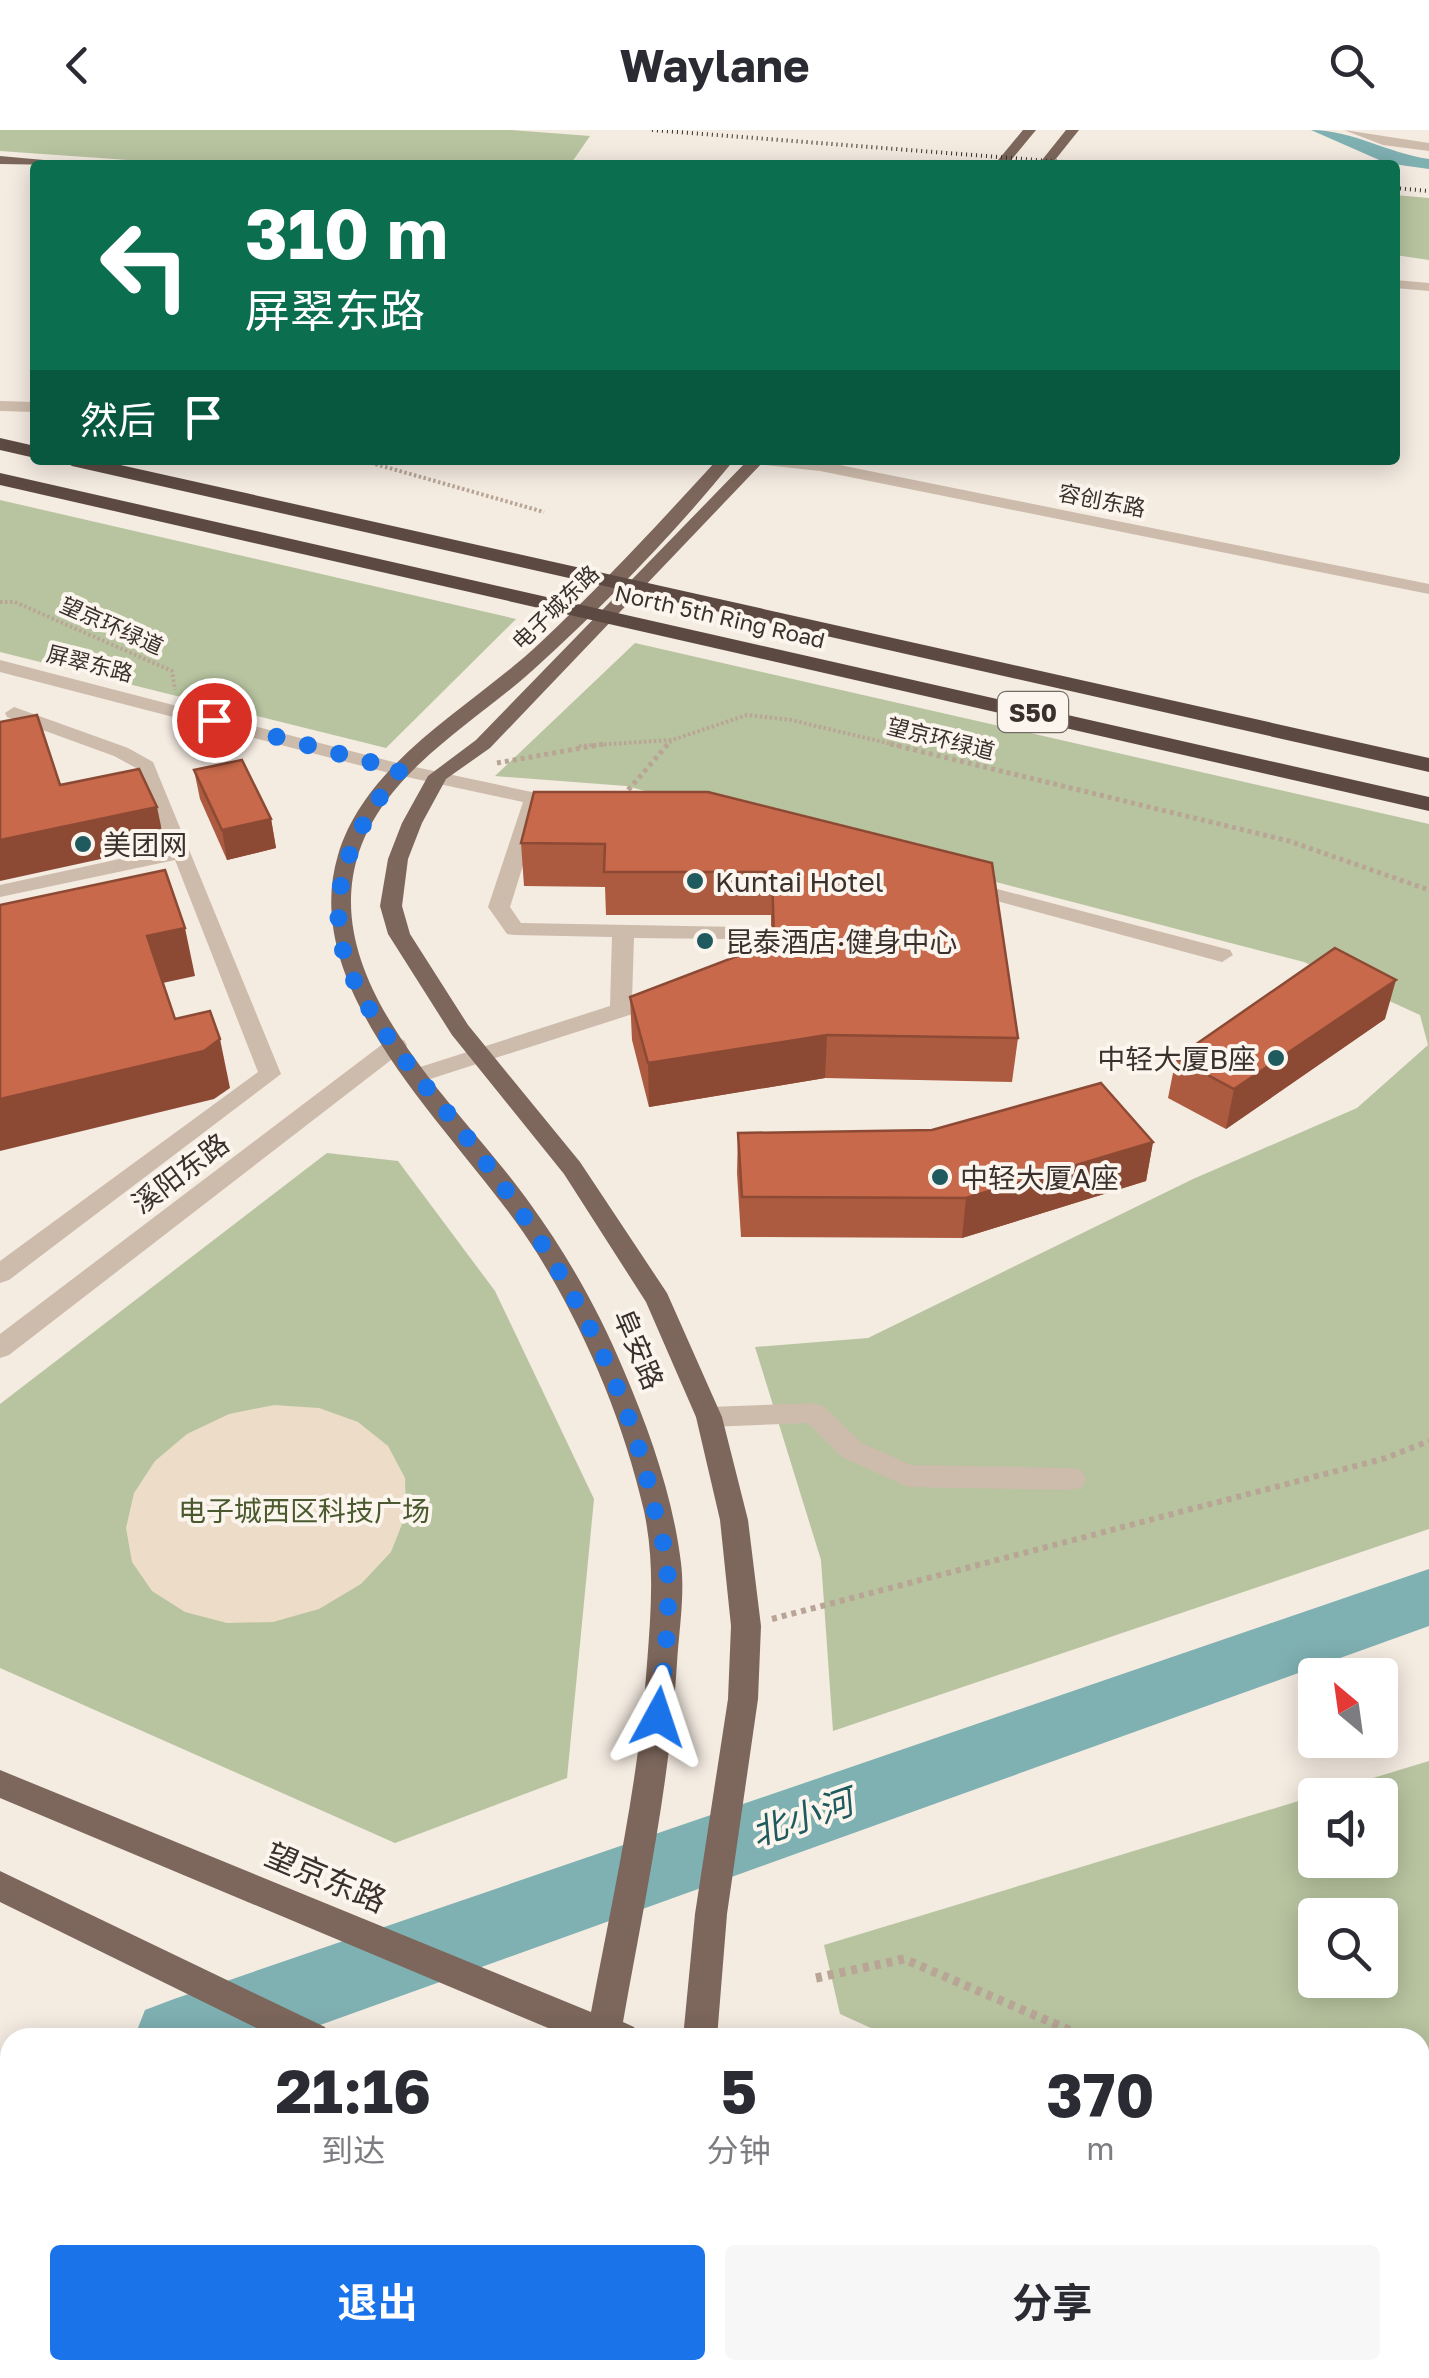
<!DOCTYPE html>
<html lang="zh">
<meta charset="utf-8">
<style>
body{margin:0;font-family:"Golos Text","Noto Sans SC",sans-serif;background:#f7f7f7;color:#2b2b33;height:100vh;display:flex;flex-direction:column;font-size:38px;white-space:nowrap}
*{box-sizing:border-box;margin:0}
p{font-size:32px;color:#7c7c81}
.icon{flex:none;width:55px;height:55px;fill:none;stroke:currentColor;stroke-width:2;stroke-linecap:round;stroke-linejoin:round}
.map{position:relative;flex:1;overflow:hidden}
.drawer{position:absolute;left:0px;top:1898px;width:1430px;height:352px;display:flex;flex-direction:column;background:#fff;border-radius:30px 30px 0 0;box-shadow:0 5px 25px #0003}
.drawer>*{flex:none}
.hud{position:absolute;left:30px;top:30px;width:1370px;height:305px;border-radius:10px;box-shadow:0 5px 25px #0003;background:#0b6e4f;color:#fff;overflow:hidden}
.needle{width:65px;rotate:331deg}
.buttons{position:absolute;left:1298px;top:1528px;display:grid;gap:20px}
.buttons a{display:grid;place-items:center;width:100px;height:100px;border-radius:10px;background:#fff;box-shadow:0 5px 25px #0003;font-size:50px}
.pin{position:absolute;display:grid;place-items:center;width:85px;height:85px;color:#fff;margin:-42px;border:5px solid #fff;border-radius:50%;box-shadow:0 2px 10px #0007}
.me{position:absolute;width:110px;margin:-55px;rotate:5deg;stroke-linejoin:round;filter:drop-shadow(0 0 8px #0008)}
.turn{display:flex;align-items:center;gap:35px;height:210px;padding:0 50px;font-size:45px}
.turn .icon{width:130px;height:130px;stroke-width:2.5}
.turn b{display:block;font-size:70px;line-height:85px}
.then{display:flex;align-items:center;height:95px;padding:0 50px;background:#0003;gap:20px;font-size:38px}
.eta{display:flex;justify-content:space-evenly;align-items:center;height:170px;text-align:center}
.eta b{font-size:60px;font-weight:700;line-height:70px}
.primary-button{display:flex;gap:20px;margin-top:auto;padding:20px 50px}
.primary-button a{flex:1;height:115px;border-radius:10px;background:#1a73e8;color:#fff;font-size:40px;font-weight:700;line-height:115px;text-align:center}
.primary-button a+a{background:#f7f7f7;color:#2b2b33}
header{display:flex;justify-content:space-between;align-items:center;height:130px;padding:0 50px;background:#fff;font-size:45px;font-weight:700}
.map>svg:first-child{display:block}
.green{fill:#b8c4a0;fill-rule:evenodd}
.plaza{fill:#ecdcc8}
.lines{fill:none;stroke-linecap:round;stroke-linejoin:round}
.canal{fill:#7fb0b2;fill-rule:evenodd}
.river{fill:#7fb0b2;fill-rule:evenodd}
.path-far3{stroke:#b9a596;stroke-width:4;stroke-dasharray:2.5 2.5;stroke-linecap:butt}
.path-far2{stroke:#b9a596;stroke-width:5;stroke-dasharray:4 4;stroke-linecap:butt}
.path-far1{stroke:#b9a596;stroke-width:6;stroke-dasharray:5 5;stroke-linecap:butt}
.path{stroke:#b9a596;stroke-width:9;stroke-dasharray:6 6;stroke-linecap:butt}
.minor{fill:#cdbbac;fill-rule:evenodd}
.major{fill:#7d675c;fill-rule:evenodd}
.highway{fill:#5c4a42;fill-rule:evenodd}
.rail{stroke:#3b302b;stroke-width:4;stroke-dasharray:1 4;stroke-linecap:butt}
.wall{fill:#ac5a40}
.shaded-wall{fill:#8c4a34}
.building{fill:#c8694b;stroke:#8c4a34;stroke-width:2.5}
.route{stroke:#1a73e8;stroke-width:18;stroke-dasharray:0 32.4}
.poi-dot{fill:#1f5a5e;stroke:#fbf5ee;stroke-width:4}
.labels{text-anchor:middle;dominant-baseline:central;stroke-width:8;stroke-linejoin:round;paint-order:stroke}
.far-street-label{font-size:22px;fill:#3b302b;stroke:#fbf5ee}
.shield{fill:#fbf5ee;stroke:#756b66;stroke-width:2.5}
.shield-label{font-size:25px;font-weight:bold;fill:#3b302b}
.poi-label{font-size:28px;fill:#3b302b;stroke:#fbf5ee;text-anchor:start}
.street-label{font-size:28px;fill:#3b302b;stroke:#fbf5ee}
.park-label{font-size:28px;fill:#4a5a2e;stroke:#fbf5ee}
.near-street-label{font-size:32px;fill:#3b302b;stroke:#fbf5ee}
.near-water-label{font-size:35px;font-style:italic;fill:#1f5a5e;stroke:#fbf5ee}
</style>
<header><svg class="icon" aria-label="back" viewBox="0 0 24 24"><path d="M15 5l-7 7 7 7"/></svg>Waylane<svg class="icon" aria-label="search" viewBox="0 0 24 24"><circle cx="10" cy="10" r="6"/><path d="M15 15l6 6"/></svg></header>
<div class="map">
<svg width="1429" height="2248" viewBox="0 0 1429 2248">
<rect width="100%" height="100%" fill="#f4ebe1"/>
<g class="green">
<path d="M0 0H511L590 6 570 35H199L0 21Z"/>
<path d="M1395 65 1429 68V130L1395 125Z"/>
<path d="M0 370 516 489 386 618 0 522Z"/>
<path d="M635 513 1429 694V1399L833 1601 821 1430 755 1217 868 1208 1193 1049 1357 978 1428 915 1420 885 1304 832 626 656 495 646Z"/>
<path d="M327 1023 398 1031 495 1161 594 1369 567 1648 395 1713 0 1538V1274Z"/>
<path d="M1429 1631V2139L1420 2135V1908H893L840 1884 824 1815 1315 1666V1730H1380V1665H1317ZM1380 1785V1850H1315V1785Z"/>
<path d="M0 1999 10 2011V2240H331L344 2248H0Z"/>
</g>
<path class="plaza" d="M274 1275 319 1278 358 1292 388 1316 405 1348 406 1384 391 1422 361 1454 319 1479 273 1492 227 1493 185 1482 152 1461 132 1432 126 1398 134 1363 155 1331 187 1304 229 1284Z"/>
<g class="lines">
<path class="canal" d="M1311 0C1352 0 1387 23 1429 29V39L1386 33Z"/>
<g class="river">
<path d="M1429 1439V1496L284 1908H134L145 1880 174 1869Z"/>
<path d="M10 1925V2005L0 2010V1928Z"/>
</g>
<g class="path-far3">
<path d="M361 330 544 382"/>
<path d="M0 472H15L172 541 175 560"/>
<path d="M579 616 672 610 747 585 791 590 900 616"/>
<path d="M666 616 671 611"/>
</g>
<g class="path-far2">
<path d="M890 614 1289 711 1429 760"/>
<path d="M497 633 604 614"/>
<path d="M623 666 668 614"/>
</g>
<path class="path-far1" d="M772 1489 1386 1328 1429 1311"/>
<g class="path">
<path d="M816 1848 904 1829 1088 1908"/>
<path d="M1420 2049 1429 2053"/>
<path d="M323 2248 327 2240"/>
<path d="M405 2248 407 2240"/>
<path d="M725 2248 726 2240"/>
</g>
<g class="minor">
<path d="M1344 0 1429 13V21L1383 15Z"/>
<path d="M1395 150 1429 153V161L1395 158Z"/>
<path d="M0 271 35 272V282L0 281Z"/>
<path d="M757 330 820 331 1429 454V464L820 341 765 335Z"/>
<path d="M0 530 401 634 541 664 544 668 510 777 521 793 739 797 750 803 755 836 725 850 714 843 733 833 729 809 634 808 632 869 659 861 667 863 670 868 667 873 427 950H411L408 945 411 940 610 876 612 807 515 805 507 804 488 777 523 672 393 644 0 542Z"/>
<path d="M14 577 128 618 153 632 281 944 9 1150 0 1153V1131L258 942 175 730 0 767V755L170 718 138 639 114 626 7 587 5 583Z"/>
<path d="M967 751 1230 820 1233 825 1222 832 960 761 957 757Z"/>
<path d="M396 908 404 910 407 915 404 920 9 1225 0 1228V1204L388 910Z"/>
<path d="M814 1273 823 1276 862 1313 911 1335 1072 1338 1082 1341 1086 1349 1082 1357 1072 1360 908 1357 842 1327 808 1293 709 1297 700 1294 696 1287 700 1280 709 1277Z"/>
<path d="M885 2240H937L940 2248H889Z"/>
</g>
<g class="major">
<path d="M1023 0H1036L1007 35H994Z"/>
<path d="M1066 0H1079L1051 35H1038Z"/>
<path d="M0 26 55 31 61 35 0 34Z"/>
<path d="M717 330H734C674 404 604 476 533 540 472 595 387 640 359 722 315 854 463 978 531 1075 568 1126 600 1183 624 1241 650 1302 673 1367 681 1433 685 1465 679 1500 677 1533 670 1654 644 1773 623 1892L634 1897 639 1908H572L0 1668V1640L591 1882C613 1766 639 1651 647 1534 651 1481 655 1433 644 1381 623 1290 586 1202 537 1123 468 1011 295 869 338 725 366 630 474 576 541 512 603 454 660 392 717 330Z"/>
<path d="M748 330H765L490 618 446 649 422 693 408 729 402 776 410 804 468 895 580 1032 667 1163 722 1287 748 1390 761 1496 758 1569 727 1784 717 1908H683L695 1784 728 1569 731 1496 720 1390 696 1287 646 1172 564 1044 452 905 388 804 380 776 388 729 402 693 428 646 476 610Z"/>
<path d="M0 1741 325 1897 330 1908H277L0 1772Z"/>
<path d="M1420 2229 1429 2233V2248H1387L1383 2240H1420Z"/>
<path d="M507 2240H545L543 2248H505Z"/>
<path d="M616 2240H654L652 2248H614Z"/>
<path d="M1028 2240H1083L1086 2248H1032Z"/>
</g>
<g class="highway">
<path d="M0 308 35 316V328L0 320Z"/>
<path d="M62 330H98L1429 628V642L72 336Z"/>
<path d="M0 343 1429 667V681L0 355Z"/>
</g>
<g class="rail">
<path d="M652 0 1101 35"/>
<path d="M1395 58 1429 61"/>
</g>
</g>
<g class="wall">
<path d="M194 640 271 689 276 718 227 730 200 669Z"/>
<path d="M708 662 1018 908 1012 952 825 948 649 977 632 910 630 867 771 813V785H606L605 757 524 756 521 713Z"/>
<path d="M1385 889 1226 999 1168 968 1176 928Z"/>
<path d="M738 1003 1153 1012 1146 1051 962 1108 741 1107 737 1043Z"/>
</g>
<g class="shaded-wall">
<path d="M157 677 165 715 0 751V710Z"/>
<path d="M271 689 276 718 227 730 222 700Z"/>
<path d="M185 798 195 846 158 854 147 806Z"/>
<path d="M1396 850 1385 889 1226 999 1234 959Z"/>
<path d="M827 905 825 948 649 977 648 933Z"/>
<path d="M220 909 230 958 214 969 0 1021V969Z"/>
<path d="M1153 1012 1146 1051 962 1108 966 1068Z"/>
</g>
<g class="building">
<path d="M37 585 60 655 139 639 157 677 0 710V592Z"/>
<path d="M242 630 271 689 222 700 194 640Z"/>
<path d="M534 662H708L992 733 1018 908 827 905 648 933 630 867 774 812 772 742H604L605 714 521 713Z"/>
<path d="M165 740 185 798 147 806 175 889 210 881 220 909 204 921 0 969V775Z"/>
<path d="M1335 818 1396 850 1234 959 1176 928Z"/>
<path d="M1101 953 1153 1012 966 1068 742 1067 738 1003 932 1000Z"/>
</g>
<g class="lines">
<path class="route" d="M214 590 400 640C359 692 326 751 343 820 360 886 427 955 468 1009 551 1117 622 1234 652 1369 657 1391 665 1414 667 1436 671 1484 664 1539 658 1587"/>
</g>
<g class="poi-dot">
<circle cx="83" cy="714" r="10"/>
<circle cx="695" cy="751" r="10"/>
<circle cx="705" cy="811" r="10"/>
<circle cx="1276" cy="928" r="10"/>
<circle cx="940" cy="1047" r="10"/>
</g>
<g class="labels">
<g class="far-street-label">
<text transform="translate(1102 370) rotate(11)">容创东路</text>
<text transform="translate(555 477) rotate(-44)">电子城东路</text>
<text transform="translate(720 486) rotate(13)">North 5th Ring Road</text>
<text transform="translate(112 495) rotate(24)">望京环绿道</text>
<text transform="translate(90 533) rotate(14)">屏翠东路</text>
<text transform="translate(941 608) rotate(14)">望京环绿道</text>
</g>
<rect class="shield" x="998" y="562" width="70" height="40" rx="8"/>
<g class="shield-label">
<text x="1033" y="582">S50</text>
</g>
<g class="poi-label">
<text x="103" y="714">美团网</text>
<text x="715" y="751">Kuntai Hotel</text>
<text x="725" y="811">昆泰酒店·健身中心</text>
<text x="1256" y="928" text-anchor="end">中轻大厦B座</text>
<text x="960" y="1047">中轻大厦A座</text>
</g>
<g class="street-label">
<text transform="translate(180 1043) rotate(-37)">溪阳东路</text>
<text transform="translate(639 1219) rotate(67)">阜安路</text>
</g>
<g class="park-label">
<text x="304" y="1380">电子城西区科技广场</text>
</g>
<g class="near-street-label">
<text transform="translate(326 1747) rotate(23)">望京东路</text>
</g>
<g class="near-water-label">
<text transform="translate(802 1687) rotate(-19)">北小河</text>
</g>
</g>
</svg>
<div class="buttons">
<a><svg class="needle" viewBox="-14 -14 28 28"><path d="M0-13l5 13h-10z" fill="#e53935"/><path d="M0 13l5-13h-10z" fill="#7c7c81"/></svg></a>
<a><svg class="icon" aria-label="sound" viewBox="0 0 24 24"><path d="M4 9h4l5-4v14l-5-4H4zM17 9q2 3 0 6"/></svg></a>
<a><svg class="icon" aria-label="search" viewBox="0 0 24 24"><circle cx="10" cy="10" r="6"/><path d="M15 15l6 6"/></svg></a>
</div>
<div class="pin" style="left:214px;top:590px;background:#d93025"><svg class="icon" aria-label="arrive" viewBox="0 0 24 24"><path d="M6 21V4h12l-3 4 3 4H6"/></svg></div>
<svg class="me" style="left:658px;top:1587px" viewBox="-20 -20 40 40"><path d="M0-17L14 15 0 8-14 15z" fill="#1a73e8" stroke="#fff" stroke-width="4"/></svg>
<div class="hud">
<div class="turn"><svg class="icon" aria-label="left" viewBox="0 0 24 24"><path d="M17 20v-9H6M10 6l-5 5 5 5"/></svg><div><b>310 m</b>屏翠东路</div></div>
<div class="then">然后<svg class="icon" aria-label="arrive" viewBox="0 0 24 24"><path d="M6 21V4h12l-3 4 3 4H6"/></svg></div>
</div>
<section class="drawer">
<div class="eta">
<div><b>21:16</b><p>到达</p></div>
<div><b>5</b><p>分钟</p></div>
<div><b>370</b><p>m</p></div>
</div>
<div class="primary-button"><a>退出</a><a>分享</a></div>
</section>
</div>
